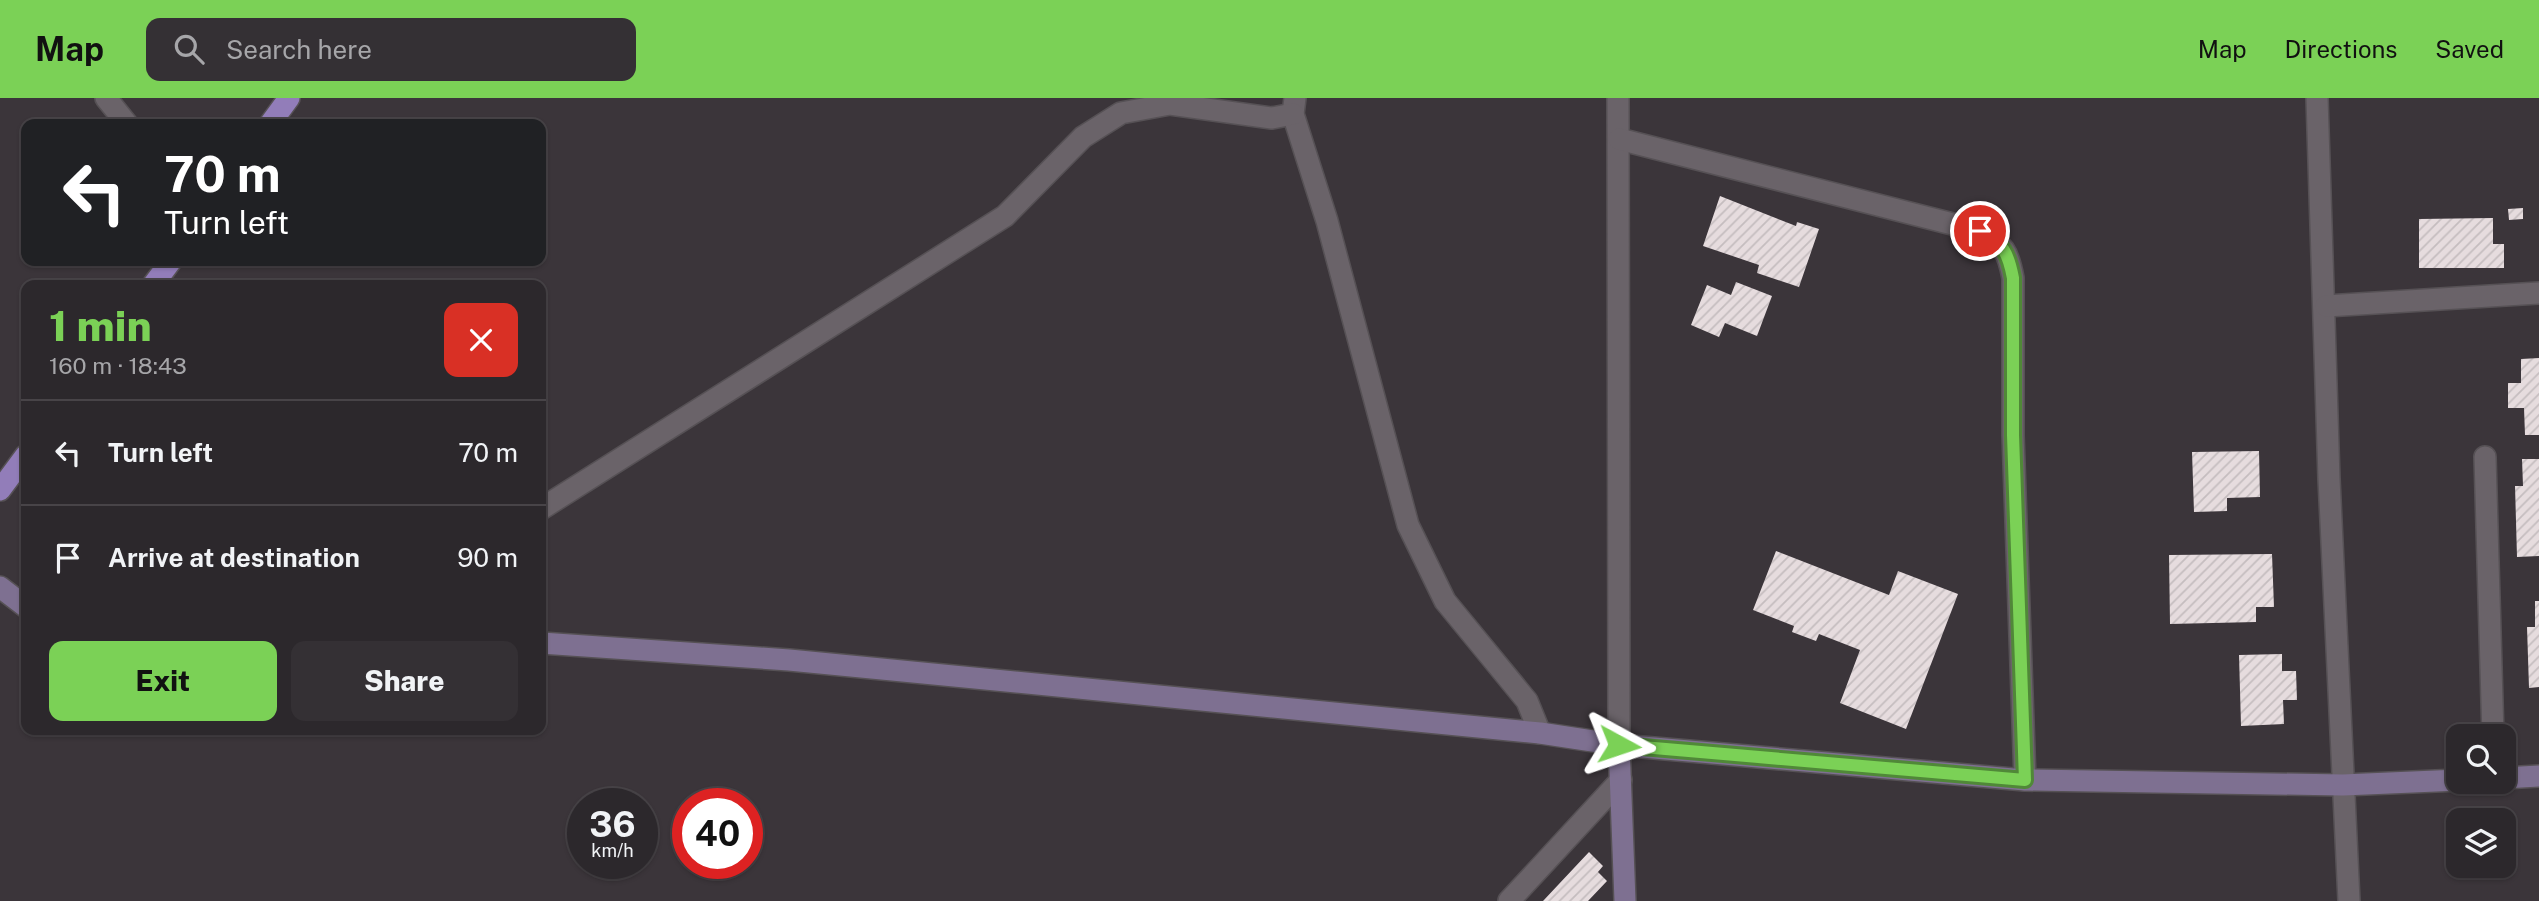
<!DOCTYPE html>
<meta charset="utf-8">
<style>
body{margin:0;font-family:"Public Sans",sans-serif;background:#343034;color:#f1f3f6;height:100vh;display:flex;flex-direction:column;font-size:26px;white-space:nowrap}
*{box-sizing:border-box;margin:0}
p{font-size:23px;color:#a6a6a9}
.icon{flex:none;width:38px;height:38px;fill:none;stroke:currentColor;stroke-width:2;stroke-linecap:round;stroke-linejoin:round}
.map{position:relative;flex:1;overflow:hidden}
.sheet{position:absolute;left:21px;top:182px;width:525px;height:455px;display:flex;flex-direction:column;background:#2c282c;border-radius:14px;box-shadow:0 2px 5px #0004,0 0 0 2px #484448}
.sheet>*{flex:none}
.guide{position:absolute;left:21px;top:21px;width:525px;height:147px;border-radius:14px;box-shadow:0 2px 5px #0004,0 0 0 2px #484448;background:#202124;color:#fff;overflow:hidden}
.controls{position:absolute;left:2446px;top:626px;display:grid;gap:14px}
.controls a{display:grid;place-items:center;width:70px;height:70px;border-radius:14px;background:#2c282c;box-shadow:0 2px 5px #0004,0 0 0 2px #484448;font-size:35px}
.speed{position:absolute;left:567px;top:690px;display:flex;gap:14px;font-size:35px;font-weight:700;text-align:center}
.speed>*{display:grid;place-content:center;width:91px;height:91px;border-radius:50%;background:#2c282c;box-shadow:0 2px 5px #0004,0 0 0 2px #484448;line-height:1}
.speed small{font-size:18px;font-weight:400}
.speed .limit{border:10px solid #d22;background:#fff;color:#111}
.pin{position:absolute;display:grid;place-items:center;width:60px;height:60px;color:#fff;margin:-30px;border:4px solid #fff;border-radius:50%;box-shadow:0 2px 7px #0007}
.me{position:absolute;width:77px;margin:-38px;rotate:95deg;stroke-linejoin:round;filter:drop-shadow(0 0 5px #0008)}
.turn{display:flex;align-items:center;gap:24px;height:147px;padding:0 28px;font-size:32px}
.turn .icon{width:91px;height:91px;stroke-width:2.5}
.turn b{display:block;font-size:49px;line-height:60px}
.round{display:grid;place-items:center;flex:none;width:74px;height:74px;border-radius:14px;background:#343034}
.overview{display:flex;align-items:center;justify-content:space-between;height:119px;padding:0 28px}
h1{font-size:42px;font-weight:800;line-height:52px;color:#7bd156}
.button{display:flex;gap:14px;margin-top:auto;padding:14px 28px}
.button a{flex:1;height:80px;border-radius:14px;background:#7bd156;color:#111;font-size:28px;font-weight:800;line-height:80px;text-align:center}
.button a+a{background:#343034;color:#f1f3f6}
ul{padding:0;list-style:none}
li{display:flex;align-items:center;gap:21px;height:105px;padding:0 28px;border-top:2px solid #484448}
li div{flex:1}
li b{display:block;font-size:26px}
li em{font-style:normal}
header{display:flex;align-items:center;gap:42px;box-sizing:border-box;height:98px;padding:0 35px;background:#7bd156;color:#111}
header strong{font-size:33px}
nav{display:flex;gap:38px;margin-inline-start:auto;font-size:24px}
.search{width:490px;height:63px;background:#343034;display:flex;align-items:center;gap:18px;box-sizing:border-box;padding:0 24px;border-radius:14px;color:#a6a6a9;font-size:26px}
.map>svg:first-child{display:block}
.building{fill:url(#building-hatch)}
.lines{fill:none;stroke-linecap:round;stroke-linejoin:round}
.street-casing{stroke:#565155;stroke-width:24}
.secondary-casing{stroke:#565155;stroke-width:24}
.primary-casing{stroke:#565155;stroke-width:24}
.street{stroke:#6a6369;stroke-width:21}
.secondary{stroke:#7e7091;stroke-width:21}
.primary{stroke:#927db9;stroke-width:21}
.route-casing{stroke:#508838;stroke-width:18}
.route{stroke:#7bd156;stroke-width:12}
</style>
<header>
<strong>Map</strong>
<div class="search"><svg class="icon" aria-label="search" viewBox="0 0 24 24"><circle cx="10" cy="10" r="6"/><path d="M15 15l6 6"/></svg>Search here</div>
<nav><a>Map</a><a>Directions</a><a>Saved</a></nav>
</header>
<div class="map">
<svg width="2539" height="803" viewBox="0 0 2539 803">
<defs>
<pattern id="building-hatch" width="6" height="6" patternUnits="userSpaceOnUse" patternTransform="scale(1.75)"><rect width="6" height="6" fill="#e6dcde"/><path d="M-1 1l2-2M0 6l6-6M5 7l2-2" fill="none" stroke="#c5bdbf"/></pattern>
</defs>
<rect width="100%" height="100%" fill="#3b353a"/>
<g class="building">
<path d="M1720 98 1796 128 1797 124 1819 131 1799 189 1757 175 1759 167 1703 148Z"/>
<path d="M2523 110V121L2509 122 2508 111Z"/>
<path d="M2493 120V146H2504V170H2419V121Z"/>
<path d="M1736 184 1772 198 1757 238 1725 225 1719 239 1691 227 1707 187 1731 197Z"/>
<path d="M2539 260V337H2525L2524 310H2508V285H2521V261Z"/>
<path d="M2259 353 2260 399 2227 400V413L2194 414 2192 354Z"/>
<path d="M2522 361H2539V458L2517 459 2515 388H2523Z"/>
<path d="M1776 453 1889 497 1898 473 1958 496 1906 631 1840 605 1860 552 1819 536 1816 543 1792 534 1794 528 1753 512Z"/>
<path d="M2272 456 2274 509H2256V524L2170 526 2169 457Z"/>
<path d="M2535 503H2539V589L2529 590 2527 529H2535Z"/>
<path d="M2282 556V573H2296L2297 602H2283L2284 626 2241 628 2239 557Z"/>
<path d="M1589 754 1603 768 1598 774 1607 783 1588 803H1543Z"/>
</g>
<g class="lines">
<g class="street-casing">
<g id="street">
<path d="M106 0 127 26"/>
<path d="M1295 0 1293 16 1327 123 1408 427 1445 503 1527 603 1540 635"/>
<path d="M1618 0 1619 647"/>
<path d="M2317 0 2329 381 2349 803"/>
<path d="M1619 41 1980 133C2004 147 2008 153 2013 180V337L2025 682"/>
<path d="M2326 208 2539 195"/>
<path d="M2485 359 2493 639"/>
<path d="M541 411 1005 118 1083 39 1121 15 1170 6 1272 20 1293 16"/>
<path d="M1509 803 1621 682"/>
</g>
</g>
<g class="secondary-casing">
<g id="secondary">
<path d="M0 489 26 509"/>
<path d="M541 545 789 562 1540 635 1619 647 2025 682 2343 687 2459 682"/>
<path d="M1619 647 1625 803"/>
<path d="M2504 680 2539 678"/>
</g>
</g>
<g class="primary-casing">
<g id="primary">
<path d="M270 26 289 0"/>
<path d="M153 187 171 163"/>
<path d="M0 392 26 357"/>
</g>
</g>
<use href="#street" class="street"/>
<use href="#secondary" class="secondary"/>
<use href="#primary" class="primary"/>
</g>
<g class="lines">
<g class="route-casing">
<path id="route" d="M1619 647 2025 682 2013 337V180C2008 154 2004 147 1980 133"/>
</g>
<use href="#route" class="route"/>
</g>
</svg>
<div class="controls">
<a><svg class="icon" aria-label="search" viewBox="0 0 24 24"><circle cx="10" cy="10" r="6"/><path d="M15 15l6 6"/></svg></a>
<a><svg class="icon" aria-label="layers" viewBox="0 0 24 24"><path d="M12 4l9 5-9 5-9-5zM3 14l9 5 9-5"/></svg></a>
</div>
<div class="speed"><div>36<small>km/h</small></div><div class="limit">40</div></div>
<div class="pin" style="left:1980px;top:133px;background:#d93025"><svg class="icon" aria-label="arrive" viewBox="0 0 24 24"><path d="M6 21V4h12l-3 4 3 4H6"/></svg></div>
<svg class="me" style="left:1619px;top:647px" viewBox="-20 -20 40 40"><path d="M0-17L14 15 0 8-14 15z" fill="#7bd156" stroke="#fff" stroke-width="4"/></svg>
<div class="guide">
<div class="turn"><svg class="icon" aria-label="left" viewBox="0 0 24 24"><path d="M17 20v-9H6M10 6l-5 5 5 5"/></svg><div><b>70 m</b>Turn left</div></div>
</div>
<section class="sheet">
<div class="overview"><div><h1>1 min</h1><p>160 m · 18:43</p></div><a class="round" style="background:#d93025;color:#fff"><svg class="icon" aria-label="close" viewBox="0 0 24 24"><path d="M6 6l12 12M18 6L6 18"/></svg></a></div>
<ul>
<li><svg class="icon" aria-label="left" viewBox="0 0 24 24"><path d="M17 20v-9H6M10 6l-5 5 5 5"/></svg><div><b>Turn left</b></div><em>70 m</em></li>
<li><svg class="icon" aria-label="arrive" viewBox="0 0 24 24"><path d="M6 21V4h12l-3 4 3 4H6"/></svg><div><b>Arrive at destination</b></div><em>90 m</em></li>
</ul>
<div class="button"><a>Exit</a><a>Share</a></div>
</section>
</div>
